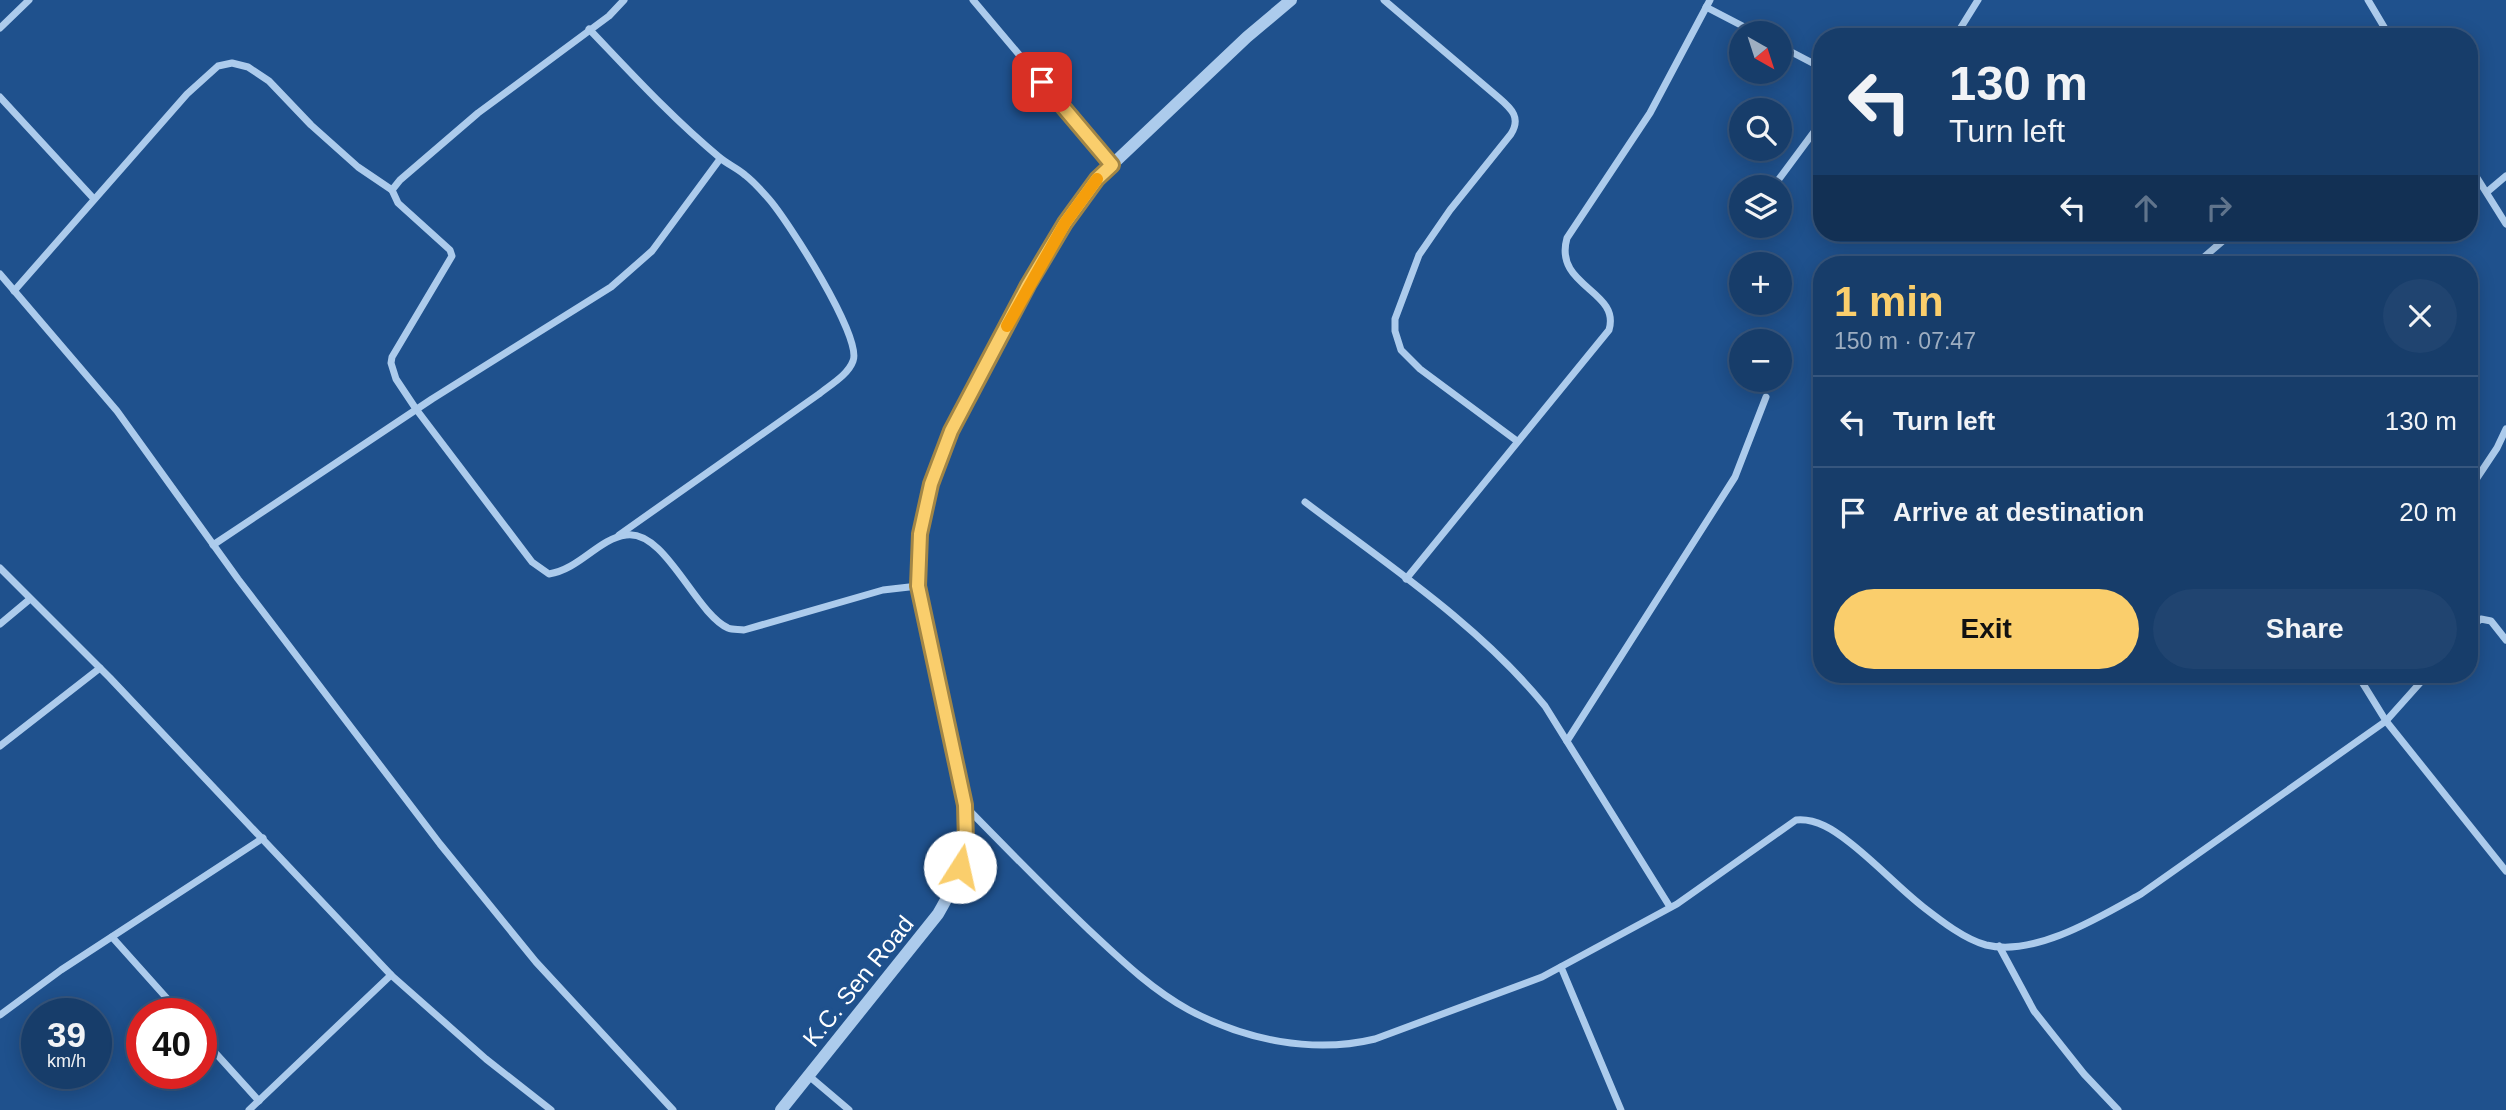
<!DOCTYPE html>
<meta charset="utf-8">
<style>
body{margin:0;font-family:Helvetica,sans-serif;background:#204470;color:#f1f3f6;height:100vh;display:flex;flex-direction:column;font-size:26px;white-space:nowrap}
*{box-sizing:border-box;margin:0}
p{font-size:23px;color:#9eaec1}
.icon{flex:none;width:38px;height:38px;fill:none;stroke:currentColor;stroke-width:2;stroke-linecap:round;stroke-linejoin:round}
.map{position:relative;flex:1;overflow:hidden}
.sheet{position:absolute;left:1813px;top:256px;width:665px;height:427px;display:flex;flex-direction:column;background:#173d6a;border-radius:28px;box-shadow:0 4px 18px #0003,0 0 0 2px #36567e}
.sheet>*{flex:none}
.top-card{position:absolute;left:1813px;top:28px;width:665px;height:214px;border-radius:28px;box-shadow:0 4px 18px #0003,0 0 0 2px #36567e;background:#173d6a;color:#f1f3f6;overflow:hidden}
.needle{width:46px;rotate:141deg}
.fabs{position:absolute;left:1729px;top:21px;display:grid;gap:14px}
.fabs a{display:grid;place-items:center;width:63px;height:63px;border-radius:50%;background:#173d6a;box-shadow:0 4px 18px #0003,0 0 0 2px #36567e;font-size:35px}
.speed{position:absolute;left:21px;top:998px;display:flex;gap:14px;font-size:35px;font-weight:700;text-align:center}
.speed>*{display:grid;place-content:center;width:91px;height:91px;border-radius:50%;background:#173d6a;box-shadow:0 4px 18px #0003,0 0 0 2px #36567e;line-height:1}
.speed small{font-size:18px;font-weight:400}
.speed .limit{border:10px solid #d22;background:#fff;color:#111}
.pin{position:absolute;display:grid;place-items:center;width:60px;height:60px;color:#fff;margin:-30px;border-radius:14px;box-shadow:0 4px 10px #0006}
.me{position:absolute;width:77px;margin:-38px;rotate:10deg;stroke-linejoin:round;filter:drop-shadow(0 0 5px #0008)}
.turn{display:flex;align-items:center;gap:24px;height:147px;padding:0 21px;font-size:32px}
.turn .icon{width:91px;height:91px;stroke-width:2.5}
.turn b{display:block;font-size:49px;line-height:60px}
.lanes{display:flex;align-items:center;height:66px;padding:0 21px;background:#0003;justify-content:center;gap:35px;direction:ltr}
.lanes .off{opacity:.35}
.round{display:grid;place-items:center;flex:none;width:74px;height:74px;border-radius:37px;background:#204470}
.head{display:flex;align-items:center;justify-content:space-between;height:119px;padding:0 21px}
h1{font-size:42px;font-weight:700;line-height:52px;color:#face6c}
.cta{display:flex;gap:14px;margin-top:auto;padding:14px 21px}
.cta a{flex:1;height:80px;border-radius:42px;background:#face6c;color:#111;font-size:28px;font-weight:700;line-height:80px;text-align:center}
.cta a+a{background:#204470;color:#f1f3f6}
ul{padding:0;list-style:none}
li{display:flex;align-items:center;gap:21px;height:91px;padding:0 21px;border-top:2px solid #36567e}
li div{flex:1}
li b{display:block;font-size:26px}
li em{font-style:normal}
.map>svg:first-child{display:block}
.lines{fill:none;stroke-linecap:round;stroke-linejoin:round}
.minor{stroke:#accbec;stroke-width:7}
.tertiary{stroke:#accbec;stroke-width:12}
.route-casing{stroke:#a28646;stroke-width:18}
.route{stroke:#face6c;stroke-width:12}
.slow{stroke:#f59e0b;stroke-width:12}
.labels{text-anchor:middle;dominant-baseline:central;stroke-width:7;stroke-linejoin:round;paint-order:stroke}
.street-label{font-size:24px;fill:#fff;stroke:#1f518d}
</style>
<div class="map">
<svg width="2506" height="1110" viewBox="0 0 2506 1110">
<rect width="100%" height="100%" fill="#1f518d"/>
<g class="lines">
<g class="minor">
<path d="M624 0 609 16 478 113 400 180 392 190 398 203 450 250 452 256 392 357 391 363 396 379 416 409 532 562 549 574C580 569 598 539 626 535 665 529 695 613 728 628 733 630 739 629 744 630L883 590 918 586"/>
<path d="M973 0 1112 165"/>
<path d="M1384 0 1499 98C1512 109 1521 118 1511 134L1450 210 1419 255 1395 319V331L1401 350 1420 369 1517 441"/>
<path d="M2368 0 2390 37"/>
<path d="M1706 7 1756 33"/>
<path d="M0 28 29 0"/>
<path d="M589 29C631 73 672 118 719 157 727 164 737 168 745 175 753 181 761 190 768 198 787 219 863 338 853 361 848 375 830 385 819 394L619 535"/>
<path d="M1955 37 1978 0"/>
<path d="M1780 46 1822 68"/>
<path d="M0 97 94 199"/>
<path d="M2469 165 2506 224"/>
<path d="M1773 187 1822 121"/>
<path d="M2487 192 2506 176"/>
<path d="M2196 264 2232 233"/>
<path d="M0 274 117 411 238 579 440 844 536 962 673 1110"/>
<path d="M14 291 187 94 218 66 232 63 248 67 269 81 311 125 358 167 392 190"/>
<path d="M2469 490 2497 448 2506 429"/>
<path d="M1305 502C1388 565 1479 625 1545 706L1670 907"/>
<path d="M213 545 432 399 611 287 652 251 720 159"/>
<path d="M0 568 110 678 391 975 486 1059 551 1110"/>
<path d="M1406 579 1609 330C1621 290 1553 287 1567 238L1650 113 1710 0"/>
<path d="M0 624 30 599"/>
<path d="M2469 627 2481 619 2491 621 2506 640"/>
<path d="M2357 674 2386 721 2506 871"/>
<path d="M1567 741 1735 477 1766 397"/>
<path d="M0 746 100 668"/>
<path d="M965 806C1006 848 1047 890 1089 930 1120 959 1152 990 1189 1010 1245 1040 1313 1054 1375 1039L1542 977 1677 904 1796 820C1816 818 1834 830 1849 842 1875 862 1897 886 1922 906 1940 920 1964 939 1986 945 2035 957 2100 917 2141 894L2386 721 2428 674"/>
<path d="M112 937 180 1013"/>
<path d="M1999 946 2034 1011 2084 1074 2118 1110"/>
<path d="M1561 967 1621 1110"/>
<path d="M0 1015 61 970 263 838"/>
<path d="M201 1037 259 1101"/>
<path d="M809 1076 849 1110"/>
<path d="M249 1110 391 975"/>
</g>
<path class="tertiary" d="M781 1110 938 914C962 873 967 853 965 805L918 586 920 534 931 484 952 431 1028 285 1065 223 1097 179 1247 37 1291 0"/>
</g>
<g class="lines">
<g class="route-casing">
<path id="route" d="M960 867 966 842 965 805 918 586 920 534 931 484 951 431 1028 285 1065 223 1097 179 1112 165 1042 82"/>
</g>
<use href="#route" class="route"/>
<path class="slow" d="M1007 326 1065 223 1097 179"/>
</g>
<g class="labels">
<g class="street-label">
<text transform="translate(858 981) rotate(-51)">K.C. Sen Road</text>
</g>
</g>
</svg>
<div class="fabs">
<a><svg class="needle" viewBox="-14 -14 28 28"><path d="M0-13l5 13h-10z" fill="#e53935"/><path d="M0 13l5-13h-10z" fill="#9eaec1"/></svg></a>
<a><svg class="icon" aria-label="search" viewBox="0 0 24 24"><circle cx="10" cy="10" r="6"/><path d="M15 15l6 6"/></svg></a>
<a><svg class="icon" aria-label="layers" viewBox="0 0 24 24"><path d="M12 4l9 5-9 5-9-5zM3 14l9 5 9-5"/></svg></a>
<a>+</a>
<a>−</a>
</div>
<div class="speed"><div>39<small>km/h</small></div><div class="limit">40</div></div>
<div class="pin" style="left:1042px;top:82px;background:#d93025"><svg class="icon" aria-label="arrive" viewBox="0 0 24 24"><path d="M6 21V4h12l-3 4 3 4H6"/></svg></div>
<svg class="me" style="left:960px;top:867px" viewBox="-20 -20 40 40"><circle r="19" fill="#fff"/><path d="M0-13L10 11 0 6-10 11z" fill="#face6c"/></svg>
<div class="top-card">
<div class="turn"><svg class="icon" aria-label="left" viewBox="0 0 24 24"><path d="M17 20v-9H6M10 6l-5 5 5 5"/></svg><div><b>130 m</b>Turn left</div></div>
<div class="lanes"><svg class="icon" aria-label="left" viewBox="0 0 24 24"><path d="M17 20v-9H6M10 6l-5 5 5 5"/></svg><svg class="icon off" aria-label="ahead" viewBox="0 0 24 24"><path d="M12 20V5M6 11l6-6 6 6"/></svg><svg class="icon off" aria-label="right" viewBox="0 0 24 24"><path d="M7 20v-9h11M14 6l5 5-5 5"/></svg></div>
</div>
<section class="sheet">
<div class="head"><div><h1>1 min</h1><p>150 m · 07:47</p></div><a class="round"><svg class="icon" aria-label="close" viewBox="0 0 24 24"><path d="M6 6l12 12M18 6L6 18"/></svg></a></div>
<ul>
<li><svg class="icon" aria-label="left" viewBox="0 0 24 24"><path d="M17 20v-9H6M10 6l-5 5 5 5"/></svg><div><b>Turn left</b></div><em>130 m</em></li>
<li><svg class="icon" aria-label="arrive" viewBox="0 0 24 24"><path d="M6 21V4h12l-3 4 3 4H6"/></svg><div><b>Arrive at destination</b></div><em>20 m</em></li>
</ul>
<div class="cta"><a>Exit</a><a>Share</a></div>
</section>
</div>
